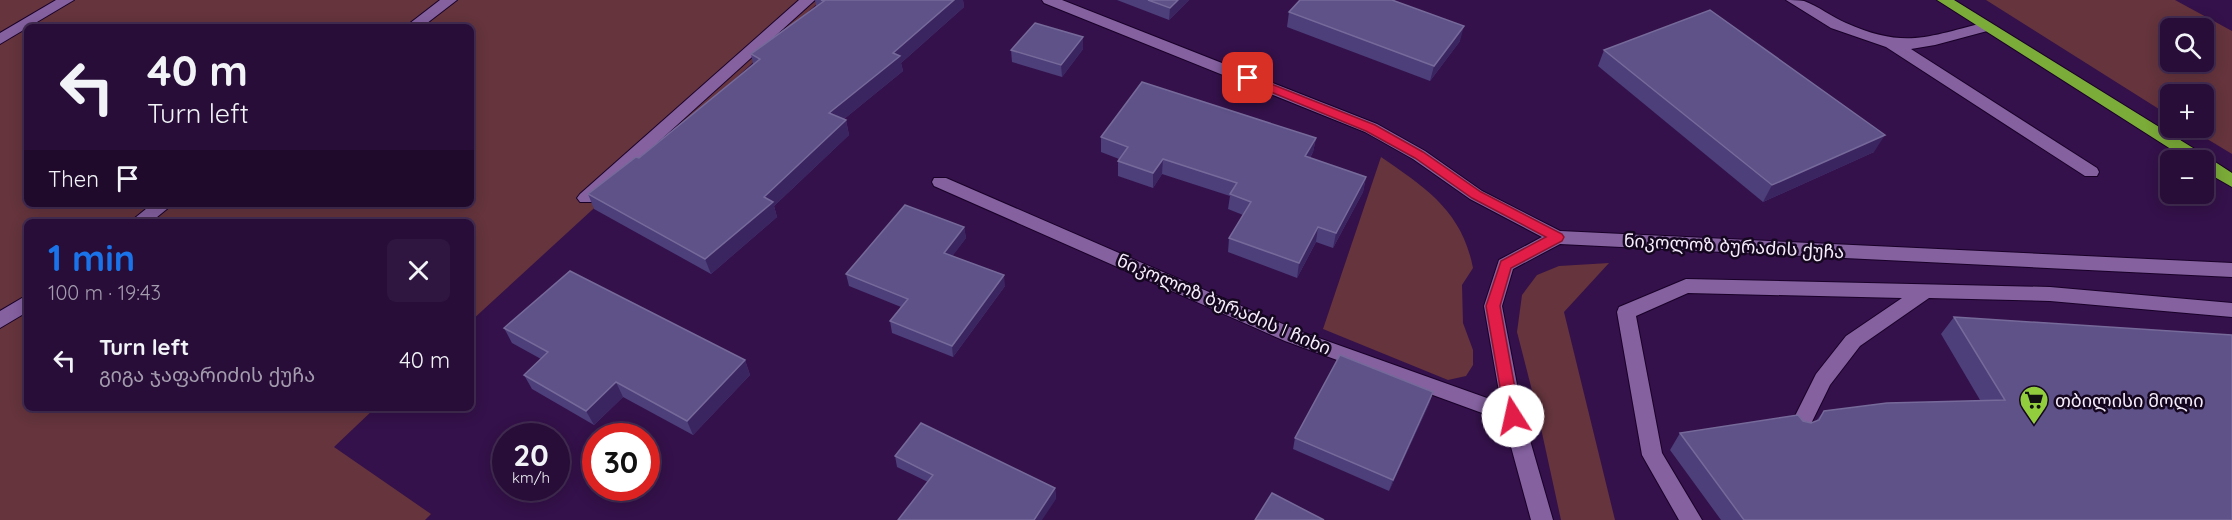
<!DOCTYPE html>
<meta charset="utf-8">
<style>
body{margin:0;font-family:Quicksand,"Noto Sans Georgian",sans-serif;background:#2f1640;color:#f1f3f6;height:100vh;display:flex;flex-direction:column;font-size:22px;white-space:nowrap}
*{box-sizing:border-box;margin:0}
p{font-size:20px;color:#a49cae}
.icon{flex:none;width:33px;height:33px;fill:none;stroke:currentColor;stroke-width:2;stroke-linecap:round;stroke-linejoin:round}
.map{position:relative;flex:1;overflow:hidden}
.details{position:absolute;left:24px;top:219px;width:450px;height:192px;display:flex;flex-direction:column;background:#270d38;border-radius:9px;box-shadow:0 3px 15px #0003,0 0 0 2px #432d53}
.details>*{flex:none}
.top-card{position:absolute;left:24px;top:24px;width:450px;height:183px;border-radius:9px;box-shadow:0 3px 15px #0003,0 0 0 2px #432d53;background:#270d38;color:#f1f3f6;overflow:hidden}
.tools{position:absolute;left:2160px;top:18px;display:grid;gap:12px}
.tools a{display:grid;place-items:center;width:54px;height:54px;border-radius:9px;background:#270d38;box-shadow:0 3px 15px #0003,0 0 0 2px #432d53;font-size:30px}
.speed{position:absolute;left:492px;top:423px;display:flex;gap:12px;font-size:30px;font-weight:700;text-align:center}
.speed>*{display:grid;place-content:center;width:78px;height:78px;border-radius:50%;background:#270d38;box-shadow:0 3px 15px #0003,0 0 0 2px #432d53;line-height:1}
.speed small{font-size:15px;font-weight:400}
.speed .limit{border:9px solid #d22;background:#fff;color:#111}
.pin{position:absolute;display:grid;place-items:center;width:51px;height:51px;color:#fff;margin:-26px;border-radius:12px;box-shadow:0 3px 9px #0006}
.me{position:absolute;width:66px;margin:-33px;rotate:350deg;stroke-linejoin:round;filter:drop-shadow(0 0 4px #0008)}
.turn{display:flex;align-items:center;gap:21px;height:126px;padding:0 24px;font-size:27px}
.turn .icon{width:78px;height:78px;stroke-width:2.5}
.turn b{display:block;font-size:42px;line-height:51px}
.then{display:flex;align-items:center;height:57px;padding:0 24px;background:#0003;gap:12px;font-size:22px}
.round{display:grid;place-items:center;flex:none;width:63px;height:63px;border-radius:9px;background:#2f1640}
.headline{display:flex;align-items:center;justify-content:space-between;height:102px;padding:0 24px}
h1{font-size:36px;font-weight:700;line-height:45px;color:#1a73e8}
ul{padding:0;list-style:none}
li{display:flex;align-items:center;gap:18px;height:78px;padding:0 24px}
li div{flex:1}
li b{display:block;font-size:22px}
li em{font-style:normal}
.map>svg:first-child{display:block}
.green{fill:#65343d;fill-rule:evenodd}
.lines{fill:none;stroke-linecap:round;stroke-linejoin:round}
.lane-casing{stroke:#190128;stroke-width:2}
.street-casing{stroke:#190128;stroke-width:2}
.highway-casing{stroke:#190128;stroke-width:2}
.lane{fill:#8561a0;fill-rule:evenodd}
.street{fill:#8561a0;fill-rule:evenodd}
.highway{fill:#7bab39;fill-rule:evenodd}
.wall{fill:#4c3f7a}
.shaded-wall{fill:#3b2561}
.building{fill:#5e5288;stroke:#766a9a;stroke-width:1.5}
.route{fill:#e11d48;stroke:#92132f;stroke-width:1.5}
.labels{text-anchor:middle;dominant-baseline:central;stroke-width:5;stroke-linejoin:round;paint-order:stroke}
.street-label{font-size:18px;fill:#f5edfb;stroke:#15071f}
.poi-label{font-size:18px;fill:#f5edfb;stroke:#15071f;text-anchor:start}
</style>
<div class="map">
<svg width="2232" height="520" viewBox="0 0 2232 520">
<rect width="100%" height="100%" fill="#34114a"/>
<g class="green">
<path d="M0 0H821L471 321V222H27V408H375L334 447 431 514 425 520H0ZM27 27H471V204H27Z"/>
<path d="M1986 0H2175L2232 31V154L2189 128H2204V94H2170V116ZM2170 28H2204V62H2170Z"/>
<path d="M1381 157C1426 188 1462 211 1473 268L1462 285 1463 323 1473 350V365L1466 376 1448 380 1323 329Z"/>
<path d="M1609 263 1564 312 1615 520H1561L1537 410 1517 332 1522 295 1537 275 1559 266Z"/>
</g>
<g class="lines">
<g class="lane-casing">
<g id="lane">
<path d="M799 0H815L592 202H580L577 198 580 194Z"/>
<path d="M1786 0C1791 0 1799 0 1804 1 1818 6 1832 17 1846 23 1904 49 1928 37 1986 22L1991 24 1993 27 1991 30 1935 45 1911 49 2097 168 2099 172 2097 176H2085L1886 47 1831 28Z"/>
<path d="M1686 279 2050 287 2232 303V317L2050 301 1929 298 1860 346 1830 385 1805 436 1798 438 1791 436 1788 430 1816 374 1846 336 1902 298 1688 293 1636 316 1662 453 1702 520H1679L1642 455 1617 312 1619 307Z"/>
</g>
</g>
<g class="street-casing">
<g id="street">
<path d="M56 0H74L0 44V33Z"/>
<path d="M440 0H457L422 27H405Z"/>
<path d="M1042 0H1062L1377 124 1425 151 1482 191 1560 231 2232 263V277L1560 244 1513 269 1502 306 1523 416 1553 520H1531L1504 421 1285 341 934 186 932 182 934 178H946L1299 331 1501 403 1484 306 1499 260 1542 237 1470 199 1413 159 1365 132 1044 3Z"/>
<path d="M152 204H173L151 222H130Z"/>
<path d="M27 295V312L0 328V311Z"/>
</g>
</g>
<g class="highway-casing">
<path id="highway" d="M1937 0H1954L2206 156 2232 173V187L2204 171V160H2188Z"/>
</g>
<use href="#lane" class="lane"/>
<use href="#street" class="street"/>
<use href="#highway" class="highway"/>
</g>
<g class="wall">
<path d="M815 0H963L964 7 901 63 903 71 844 119 846 120 849 135 774 206 777 217 711 274 594 209 588 194 639 158 753 64 751 54 816 6Z"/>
<path d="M1117 0H1189L1169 20Z"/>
<path d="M1289 12 1460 41 1430 81 1287 27Z"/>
<path d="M1083 37V49L1062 77 1012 62 1011 50Z"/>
<path d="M1604 50 1874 152 1763 202 1598 66Z"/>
<path d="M1101 137 1316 138 1313 152 1310 158 1366 177 1363 192 1333 248 1316 242 1297 278 1228 252 1229 238 1243 215 1228 209 1230 196 1162 174 1153 188 1118 176V161L1119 159 1101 152Z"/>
<path d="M964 227 966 238 952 256 1005 286 953 357 892 333 890 321 901 307 849 286 846 274Z"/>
<path d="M1954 317 2232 520H1721L1670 450 1680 433 1803 421 1811 423 1816 421 1824 411 1980 400 1941 334Z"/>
<path d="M504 328 745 360 750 375 693 435 623 397 594 425 532 389 524 375 541 359 512 343Z"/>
<path d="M1433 392 1429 404 1389 491 1293 449 1295 438Z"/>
<path d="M895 456 1055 488 1056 499 928 482 897 467Z"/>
</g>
<g class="shaded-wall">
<path d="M954 0H963L964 7 901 63 903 71 833 128 829 113 893 53Z"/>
<path d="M1178 0H1189L1169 20 1170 8Z"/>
<path d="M1464 26 1460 41 1430 81 1434 66Z"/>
<path d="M1083 37V49L1062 77 1061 65Z"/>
<path d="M846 120 849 135 774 206 777 217 711 274 705 259 764 197Z"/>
<path d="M1885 135 1874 152 1763 202 1772 185Z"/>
<path d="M1316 138 1313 152 1302 171 1305 156Z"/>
<path d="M1163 159 1162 174 1153 188V173Z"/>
<path d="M1366 177 1363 192 1333 248 1336 233Z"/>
<path d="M964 227 966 238 946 265 944 253Z"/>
<path d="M1318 227 1316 242 1297 278 1299 263Z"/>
<path d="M1004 275 1005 286 953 357 952 346Z"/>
<path d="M745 360 750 375 693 435 687 421Z"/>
<path d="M616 382 623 397 594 425 586 411Z"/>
<path d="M1433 392 1429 404 1389 491 1393 480Z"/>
<path d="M1055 488 1056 499 1042 520H1034Z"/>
</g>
<g class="building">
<path d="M821 0H954L893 53 900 56 829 113 846 120 764 197 773 202 705 259 588 194 636 157 639 158 760 59 751 54 824 1Z"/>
<path d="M1148 0H1178L1170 8Z"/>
<path d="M1300 0H1392L1464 26 1434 66 1289 12Z"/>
<path d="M1710 10 1885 135 1772 185 1604 50Z"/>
<path d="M1035 23 1083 37 1061 65 1011 50Z"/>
<path d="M1142 82 1316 138 1305 156 1366 177 1336 233 1318 227 1299 263 1229 238 1251 202 1230 194 1237 183 1163 159 1153 173 1118 161 1128 147 1101 137Z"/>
<path d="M905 205 964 227 944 253 1004 275 952 346 890 321 908 299 846 274Z"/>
<path d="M570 271 745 360 687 421 616 382 586 411 524 375 548 352 504 328Z"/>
<path d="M1954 317 2232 335V520H1744L1680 433 1798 415 1803 421 1811 423 1819 420 1824 411 1887 403 2005 400Z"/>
<path d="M1340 355 1433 392 1393 480 1295 438Z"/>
<path d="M921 423 1055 488 1034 520H898L933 475 895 456Z"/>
<path d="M1272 493 1324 520H1255Z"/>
</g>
<path class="route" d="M1248 75 1375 125 1423 152 1481 192 1562 234 1564 237 1562 241 1511 268 1500 306 1520 416 1518 420 1513 422 1507 420 1505 416 1486 306 1501 261 1546 237 1472 198 1415 158 1366 131 1244 81V76Z"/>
<defs>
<g id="supermarket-pin" transform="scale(1.5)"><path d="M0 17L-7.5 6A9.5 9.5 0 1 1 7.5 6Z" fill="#92cd3e" stroke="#15071f"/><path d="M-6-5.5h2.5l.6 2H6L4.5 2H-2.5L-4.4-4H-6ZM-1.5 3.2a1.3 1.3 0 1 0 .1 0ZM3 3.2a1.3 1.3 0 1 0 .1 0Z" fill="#111"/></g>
</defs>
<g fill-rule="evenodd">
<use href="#supermarket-pin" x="2034" y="400"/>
</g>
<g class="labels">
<g class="street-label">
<text transform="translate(1734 246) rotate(3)">ნიკოლოზ ბურაძის ქუჩა</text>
<text transform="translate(1224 304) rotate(23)">ნიკოლოზ ბურაძის I ჩიხი</text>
</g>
<g class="poi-label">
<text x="2055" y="400">თბილისი მოლი</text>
</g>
</g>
</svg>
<div class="tools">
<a><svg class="icon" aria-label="search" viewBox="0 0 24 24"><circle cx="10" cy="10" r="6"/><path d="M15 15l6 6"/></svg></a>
<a>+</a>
<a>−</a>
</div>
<div class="speed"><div>20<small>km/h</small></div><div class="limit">30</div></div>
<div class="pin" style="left:1248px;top:78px;background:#d93025"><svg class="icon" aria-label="arrive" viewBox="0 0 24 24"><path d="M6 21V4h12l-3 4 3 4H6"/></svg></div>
<svg class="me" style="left:1513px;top:416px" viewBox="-20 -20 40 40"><circle r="19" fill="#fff"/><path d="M0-13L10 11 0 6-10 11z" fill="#e11d48"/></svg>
<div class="top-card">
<div class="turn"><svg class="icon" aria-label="left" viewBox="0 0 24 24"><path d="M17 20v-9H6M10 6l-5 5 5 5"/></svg><div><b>40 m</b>Turn left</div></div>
<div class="then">Then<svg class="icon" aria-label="arrive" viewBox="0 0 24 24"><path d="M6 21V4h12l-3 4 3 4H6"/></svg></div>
</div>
<section class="details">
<div class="headline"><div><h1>1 min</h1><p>100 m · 19:43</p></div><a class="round"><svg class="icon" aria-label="close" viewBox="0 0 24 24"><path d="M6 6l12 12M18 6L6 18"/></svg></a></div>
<ul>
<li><svg class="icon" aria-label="left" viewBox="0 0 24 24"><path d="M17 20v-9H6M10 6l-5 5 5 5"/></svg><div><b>Turn left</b><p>გიგა ჯაფარიძის ქუჩა</p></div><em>40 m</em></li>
</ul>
</section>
</div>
